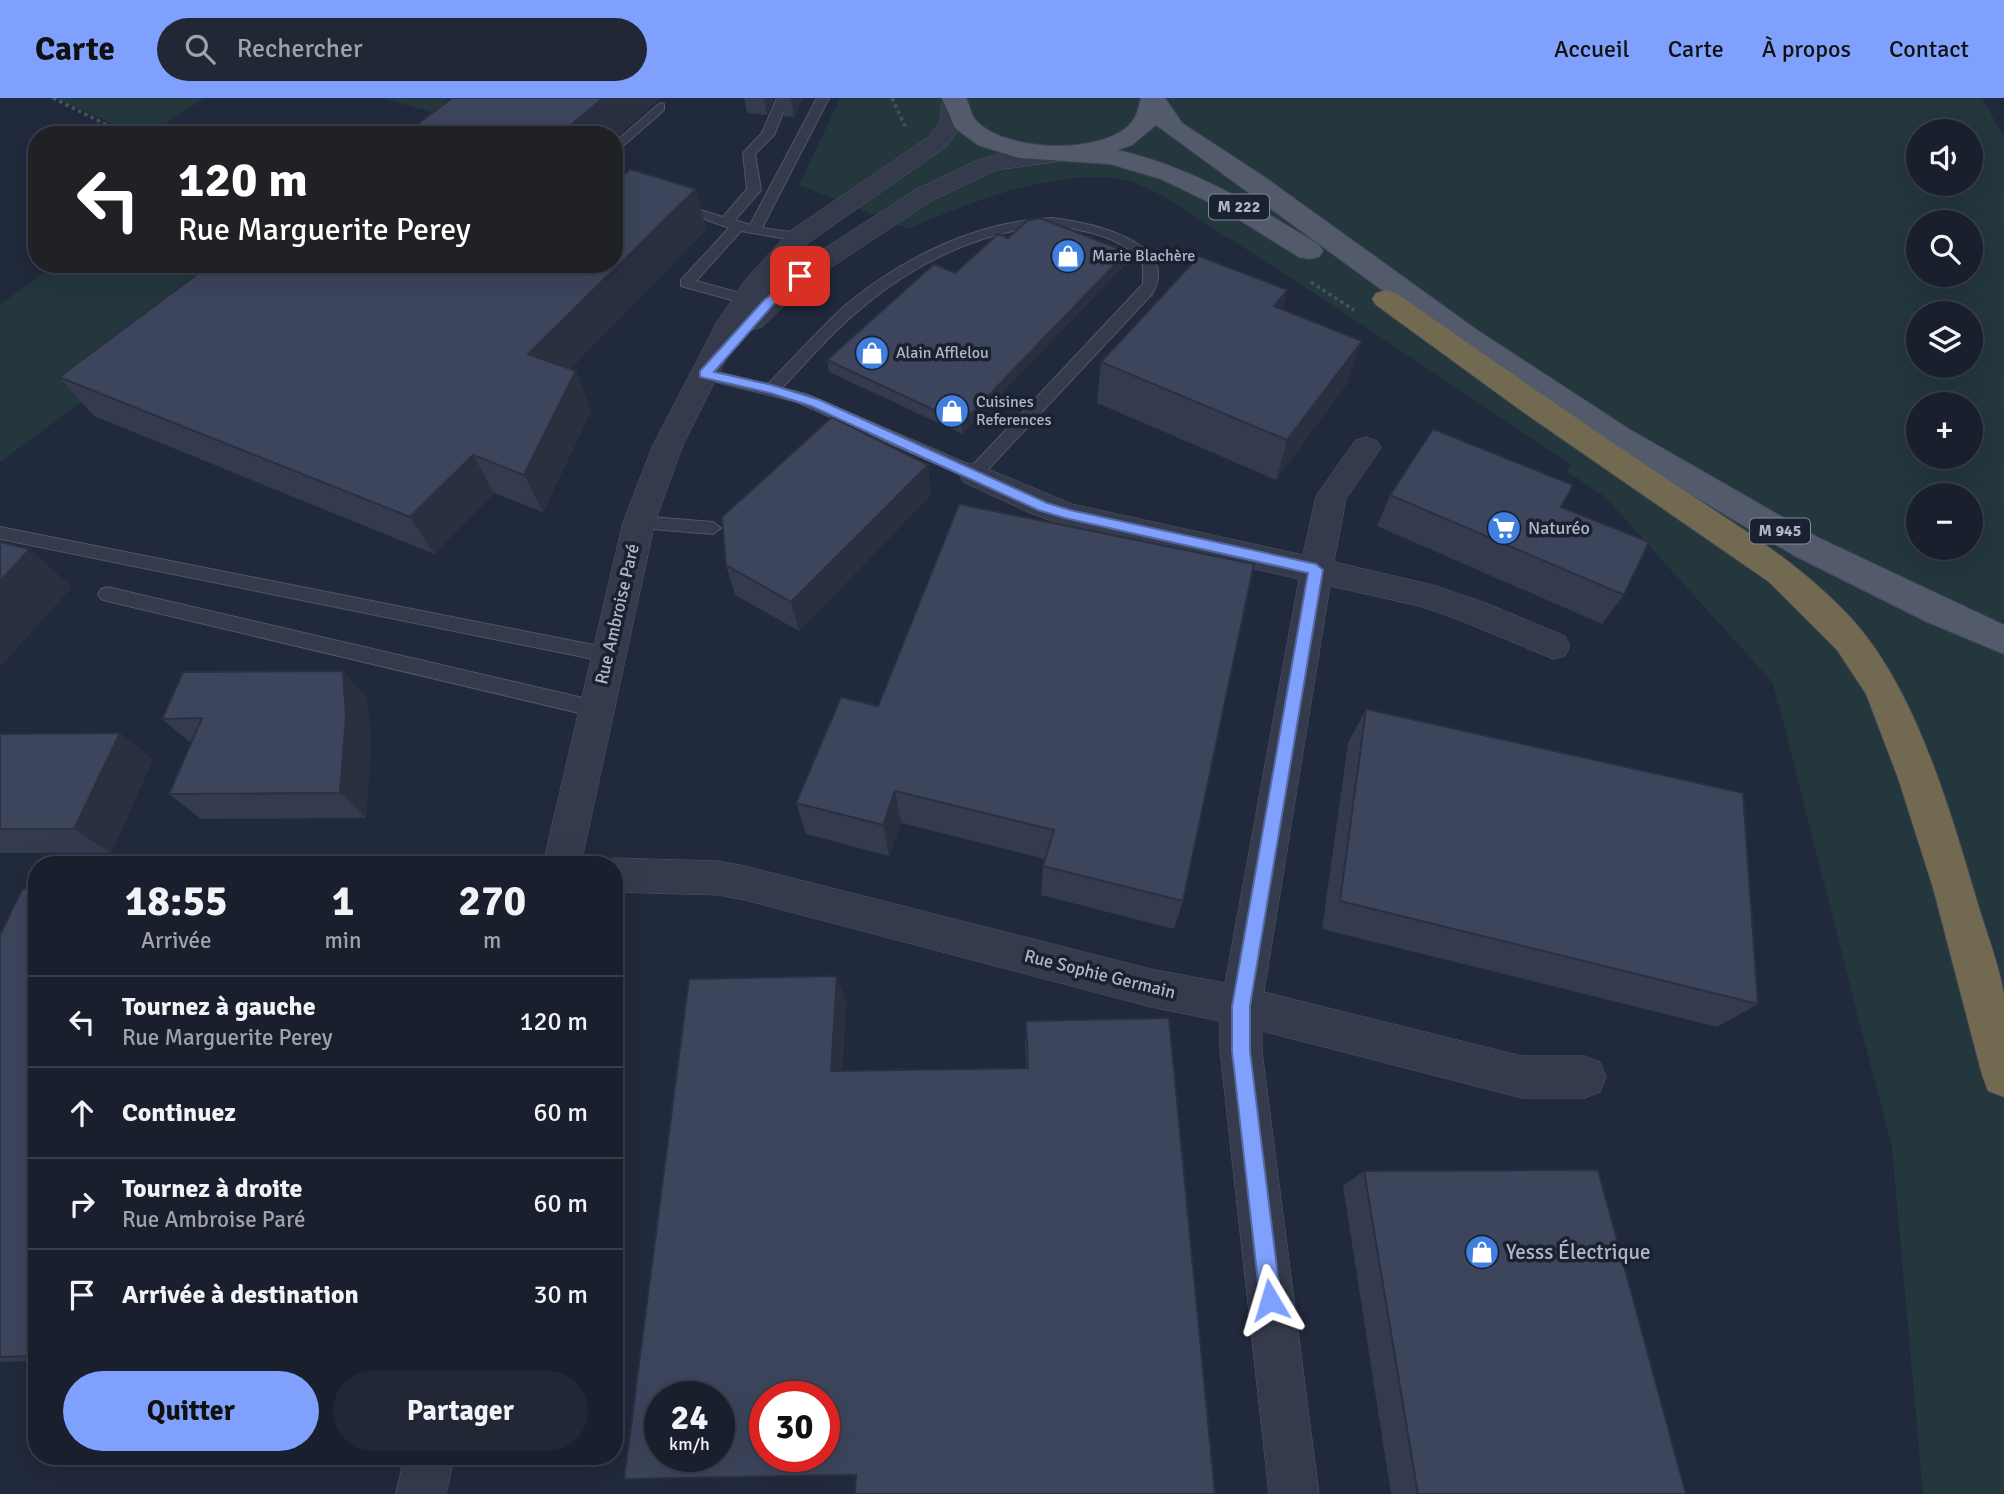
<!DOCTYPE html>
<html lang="fr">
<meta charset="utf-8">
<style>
body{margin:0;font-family:Signika,sans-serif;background:#222735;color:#f1f3f6;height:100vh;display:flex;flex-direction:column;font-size:26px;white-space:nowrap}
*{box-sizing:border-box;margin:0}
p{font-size:23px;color:#9fa2aa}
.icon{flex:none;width:38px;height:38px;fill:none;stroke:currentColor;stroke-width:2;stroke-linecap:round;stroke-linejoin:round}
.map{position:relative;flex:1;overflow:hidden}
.panel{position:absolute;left:28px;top:758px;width:595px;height:609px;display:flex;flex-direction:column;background:#191f2d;border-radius:28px;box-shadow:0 7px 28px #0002,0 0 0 2px #373d49}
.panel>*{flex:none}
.banner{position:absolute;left:28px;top:28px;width:595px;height:147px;border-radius:28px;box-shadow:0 7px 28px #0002,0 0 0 2px #373d49;background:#202124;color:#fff;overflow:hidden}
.controls{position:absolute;left:1906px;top:21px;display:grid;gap:14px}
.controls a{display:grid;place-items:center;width:77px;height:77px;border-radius:50%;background:#191f2d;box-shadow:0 7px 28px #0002,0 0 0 2px #373d49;font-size:35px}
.speed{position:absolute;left:644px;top:1283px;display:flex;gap:14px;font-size:35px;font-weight:700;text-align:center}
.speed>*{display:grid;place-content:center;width:91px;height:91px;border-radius:50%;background:#191f2d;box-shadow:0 7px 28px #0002,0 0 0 2px #373d49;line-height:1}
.speed small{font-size:18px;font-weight:400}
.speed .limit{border:10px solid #d22;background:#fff;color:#111}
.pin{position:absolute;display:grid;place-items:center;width:60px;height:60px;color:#fff;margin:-30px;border-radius:14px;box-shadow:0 4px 10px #0006}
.me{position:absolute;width:77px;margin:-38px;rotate:353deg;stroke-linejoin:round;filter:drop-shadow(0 0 5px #0008)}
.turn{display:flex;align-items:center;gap:24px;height:147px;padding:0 35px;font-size:32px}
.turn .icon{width:91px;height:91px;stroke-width:2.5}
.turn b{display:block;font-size:49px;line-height:60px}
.eta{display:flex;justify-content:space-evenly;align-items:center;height:119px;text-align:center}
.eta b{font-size:42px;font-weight:800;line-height:49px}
.cta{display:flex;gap:14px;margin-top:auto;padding:14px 35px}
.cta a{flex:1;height:80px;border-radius:42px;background:#7fa1fd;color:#111;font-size:28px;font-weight:800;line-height:80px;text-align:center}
.cta a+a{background:#222735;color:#f1f3f6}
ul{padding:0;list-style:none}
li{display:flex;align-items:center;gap:21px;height:91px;padding:0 35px;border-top:2px solid #373d49}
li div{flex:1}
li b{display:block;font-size:26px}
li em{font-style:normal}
header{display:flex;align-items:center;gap:42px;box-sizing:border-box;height:98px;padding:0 35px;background:#7fa1fd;color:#111}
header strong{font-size:33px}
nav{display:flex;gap:38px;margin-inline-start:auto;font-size:24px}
.search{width:490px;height:63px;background:#222735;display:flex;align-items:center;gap:18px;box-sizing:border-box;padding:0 24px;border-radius:38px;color:#9fa2aa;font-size:26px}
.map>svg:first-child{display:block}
.green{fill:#23373d;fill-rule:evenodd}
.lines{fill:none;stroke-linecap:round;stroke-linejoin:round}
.service-casing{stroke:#505666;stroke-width:2}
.minor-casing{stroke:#505666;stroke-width:1}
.primary-casing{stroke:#3e4555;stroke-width:2}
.motorway-casing{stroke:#3d4353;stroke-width:2}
.path{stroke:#41545a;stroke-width:3.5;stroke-dasharray:3.5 3.5;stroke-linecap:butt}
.service{fill:#353b4c;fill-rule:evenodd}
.minor{fill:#353b4c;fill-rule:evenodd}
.primary{fill:#525a6c;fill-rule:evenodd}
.motorway{fill:#726951;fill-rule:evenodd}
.wall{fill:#343b4f}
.shaded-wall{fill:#2b3040}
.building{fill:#3d455c;stroke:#2b3040;stroke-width:2;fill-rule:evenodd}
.route{fill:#7fa1fd;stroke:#5369a4;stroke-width:2}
.labels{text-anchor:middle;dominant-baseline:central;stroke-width:7;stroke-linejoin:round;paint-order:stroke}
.shield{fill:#1a2130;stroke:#83899a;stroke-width:2}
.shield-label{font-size:16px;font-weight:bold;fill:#b0b6c8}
.far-poi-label{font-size:16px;fill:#b0b6c8;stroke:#1a2130;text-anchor:start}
.poi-label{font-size:18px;fill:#b0b6c8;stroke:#1a2130;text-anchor:start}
.street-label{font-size:18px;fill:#b0b6c8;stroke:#1a2130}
.near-poi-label{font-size:21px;fill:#b0b6c8;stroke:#1a2130;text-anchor:start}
</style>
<header>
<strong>Carte</strong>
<div class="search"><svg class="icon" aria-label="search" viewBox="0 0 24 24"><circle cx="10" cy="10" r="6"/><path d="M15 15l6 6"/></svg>Rechercher</div>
<nav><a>Accueil</a><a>Carte</a><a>À propos</a><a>Contact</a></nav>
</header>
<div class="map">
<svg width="2004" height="1396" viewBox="0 0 2004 1396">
<rect width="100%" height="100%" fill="#21293c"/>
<g class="green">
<path d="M55 0H204L149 37H137Z"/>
<path d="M383 0H468L444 18Z"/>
<path d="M840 0H1982L2004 39V1396H1923L1892 1051 1773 585 1605 399 1566 373 1571 367C1458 291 1345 214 1230 141 1198 122 1150 83 1113 80 1047 74 968 105 908 131L799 87ZM1918 33H1970V86H1918ZM1918 124H1970V177H1918ZM1918 215H1970V268H1918ZM1918 306H1970V359H1918ZM1918 397H1970V450H1918Z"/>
<path d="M57 166H219L251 178 0 364V206Z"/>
</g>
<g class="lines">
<g class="service-casing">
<g id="service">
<path d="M777 0H789L774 37 755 56 761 92 735 122 750 127 817 0H829L762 130 799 135 806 139 799 143 741 133 696 183 751 198V204L746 206 681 188V182L729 130 671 109 678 105 723 119 747 91 743 55 762 35Z"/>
<path d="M660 5 664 6V12L614 56V45Z"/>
<path d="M1052 120C1086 124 1183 143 1152 196L980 380H968L797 304 700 280 698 276 705 271 768 286C794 260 819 231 847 206 904 159 978 123 1052 120ZM1052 128C1081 131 1128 139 1143 168V186L972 368 806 296 782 290C807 264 830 236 858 213 911 167 982 131 1052 128Z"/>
<path d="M639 418 713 424 721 430 713 436 639 430 631 424Z"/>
<path d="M0 429 608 550 614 552 617 557 614 562 608 564 0 441Z"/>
<path d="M107 489 596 603 602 606 605 611 602 616 596 619 107 503 101 501 98 496 101 491Z"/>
</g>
</g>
<g class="minor-casing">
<g id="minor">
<path d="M946 0H962L966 5 964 23 947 48 808 145 760 201 791 172 915 92 978 62 1005 55 1061 49 1070 51 1073 56 1070 61 1061 63 996 72 933 102 809 184 762 229 752 232 742 229 683 347 655 424 581 766H543L623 424 653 347 717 224 746 181 790 133 930 38 940 23 942 5Z"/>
<path d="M1366 339 1377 343 1381 350 1346 401 1334 464 1433 487 1486 505 1565 538 1570 548 1565 558 1553 561 1462 523 1419 508 1330 488 1264 894 1522 958H1585L1600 964 1606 979 1600 994 1585 1000H1522L1262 933V953L1319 1396H1269L1220 953V923L1151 909 745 802 718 797 614 794V766H600L614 760 718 763 745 768 1151 871 1225 885 1299 481 1069 429 1032 416 963 384 959 376 963 368 974 365 1072 406 1303 457 1316 398 1355 343Z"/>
<path d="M405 1358H455L446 1396H396Z"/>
</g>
</g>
<g class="primary-casing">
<path id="primary" d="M942 0H966C969 6 971 15 974 20 1000 55 1110 59 1134 21 1138 15 1139 6 1141 0H1165L1182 25 1266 80 1477 232 1629 331 1819 440 2004 527V556L1925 523 1795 458 1607 347 1456 246 1156 27 1132 47 1117 52C1192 69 1254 107 1319 147L1323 153 1319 159 1309 161 1299 159 1217 108 1161 81 1110 66 1019 60 978 47 955 30Z"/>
</g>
<g class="motorway-casing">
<path id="motorway" d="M1386 192 1396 195C1483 256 1570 316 1658 375 1724 420 1796 460 1851 520 1916 591 1950 712 1977 803 1986 834 1999 865 2004 897 2004 927 2004 967 2004 999L1988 993 1982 977 1933 790 1898 680 1866 596 1837 552 1769 484 1523 314 1376 207 1372 201 1376 195Z"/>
</g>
<g class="path">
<path d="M53 0 121 34"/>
<path d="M892 0 905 28"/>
<path d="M1311 184 1354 212"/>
</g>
<use href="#service" class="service"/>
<use href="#minor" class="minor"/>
<use href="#primary" class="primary"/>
<use href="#motorway" class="motorway"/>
</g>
<g class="wall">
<path d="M744 0H774L767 17 747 15Z"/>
<path d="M781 0H803L794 19 784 18Z"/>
<path d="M696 91 706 132 570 271 576 273 591 313 543 414 494 395 434 456 94 318 59 279 614 166Z"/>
<path d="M1008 140 1126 166 962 336 829 274 827 262Z"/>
<path d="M1283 212 1348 284 1276 382 1097 305 1101 264Z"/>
<path d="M928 367 930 398 799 533 735 497 726 467Z"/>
<path d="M1390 397 1561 409 1624 497 1602 526 1377 428Z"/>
<path d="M841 599 1183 803 1174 831 1041 797 1043 768 1045 761 901 725 889 758 806 736 796 705Z"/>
<path d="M367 600 371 644 366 720 201 721 169 696 191 645 162 621Z"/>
<path d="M1366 611 1758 906 1717 929 1322 831 1348 645Z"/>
<path d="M0 636 153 661 111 755H0Z"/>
<path d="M37 791V1263L0 1264V837Z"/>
<path d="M846 903 842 973 1026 970 1025 945 1026 923 1215 1396 856 1377 624 1381Z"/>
<path d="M1364 1073 1686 1396H1391L1343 1088Z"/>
</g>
<g class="shaded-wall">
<path d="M603 0H661L614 41V37H559Z"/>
<path d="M764 0H774L767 17Z"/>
<path d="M791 0H803L794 19Z"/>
<path d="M696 91 706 132 546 296 528 256Z"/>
<path d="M1127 154 1126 166 962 336V325Z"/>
<path d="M1288 192 1277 234 1274 208Z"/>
<path d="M1362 243 1348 284 1276 382 1287 342Z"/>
<path d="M576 273 591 313 543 414 524 377Z"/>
<path d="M473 357 494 395 434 456 410 419Z"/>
<path d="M928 367 930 398 799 533 791 504Z"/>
<path d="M30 451 72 489 0 569V483Z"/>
<path d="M343 573 367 600 371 644 366 720 340 695Z"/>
<path d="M120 635 153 661 111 755 74 731Z"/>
<path d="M895 693 901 725 889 758 883 727Z"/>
<path d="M837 878 846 903 840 993 831 973Z"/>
</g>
<g class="building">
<path d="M452 0H603L559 37H403Z"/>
<path d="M630 71 696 91 528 256 576 273 524 377 473 357 410 419 59 279 211 166H614V85Z"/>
<path d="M1040 120 1127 154 962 325 827 262 934 166 955 175 998 136 1008 140 1028 122Z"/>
<path d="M1199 158 1288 192 1274 208 1362 243 1287 342 1101 264Z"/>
<path d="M832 319 928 367 791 504 726 467 722 419Z"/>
<path d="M1433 331 1573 387 1561 409 1649 444 1624 497 1390 397Z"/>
<path d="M959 406 1254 466 1183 803 1043 768 1054 732 895 693 883 727 796 705 841 599 878 608Z"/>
<path d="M0 444 30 451 0 483Z"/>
<path d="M343 573 346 618 340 695 169 696 202 620 162 621 183 574Z"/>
<path d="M1366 611 1743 695 1758 906 1340 803Z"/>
<path d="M120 635 74 731H0V636Z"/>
<path d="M22 791H37V1258L0 1259V837Z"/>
<path d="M837 878 831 973 1028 970 1026 923 1169 920 1215 1396H855L856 1377 624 1381 689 881ZM660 1298H719V1358H660ZM765 1298H824V1358H765Z"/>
<path d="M1598 1072 1686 1396H1418L1364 1073Z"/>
</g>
<path class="route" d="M800 174 805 175V180L773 207 714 274 772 287 820 302 1047 405 1070 412 1316 466 1323 472 1250 908V953L1281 1202 1278 1209 1270 1212 1263 1209 1260 1202 1232 953V908L1308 475 1065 420 1038 412 811 308 770 295 700 279V273L764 202Z"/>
<defs>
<g id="shop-disc" transform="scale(1.75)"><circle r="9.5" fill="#3f7fe0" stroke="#1a2130"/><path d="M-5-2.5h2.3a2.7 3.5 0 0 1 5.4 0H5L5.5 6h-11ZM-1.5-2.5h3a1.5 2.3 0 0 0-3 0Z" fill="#fff"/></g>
<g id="supermarket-disc" transform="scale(1.75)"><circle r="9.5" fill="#3f7fe0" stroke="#1a2130"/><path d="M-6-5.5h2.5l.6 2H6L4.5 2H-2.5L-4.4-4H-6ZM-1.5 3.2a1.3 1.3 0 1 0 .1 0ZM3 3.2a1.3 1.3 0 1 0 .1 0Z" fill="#fff"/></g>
</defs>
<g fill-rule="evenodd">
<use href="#shop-disc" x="1068" y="158"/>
<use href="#shop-disc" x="872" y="255"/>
<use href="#shop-disc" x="952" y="313"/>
<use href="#supermarket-disc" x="1504" y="430"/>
<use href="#shop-disc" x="1482" y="1154"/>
</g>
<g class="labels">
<g class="shield">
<rect x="1209" y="96.5" width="60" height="25" rx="5"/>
<rect x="1750" y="420.5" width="60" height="25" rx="5"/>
</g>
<g class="shield-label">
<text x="1239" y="109">M 222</text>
<text x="1780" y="433">M 945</text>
</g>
<g class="far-poi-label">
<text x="1092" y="158">Marie Blachère</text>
<text x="896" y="255">Alain Afflelou</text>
<text x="976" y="304">Cuisines<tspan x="976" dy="18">References</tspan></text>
</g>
<g class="poi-label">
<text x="1528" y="430">Naturéo</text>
</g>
<g class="street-label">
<text transform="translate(617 516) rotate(-77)">Rue Ambroise Paré</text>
<text transform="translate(1100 876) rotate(14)">Rue Sophie Germain</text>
</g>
<g class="near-poi-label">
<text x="1506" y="1154">Yesss Électrique</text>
</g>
</g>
</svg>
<div class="controls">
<a><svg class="icon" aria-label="sound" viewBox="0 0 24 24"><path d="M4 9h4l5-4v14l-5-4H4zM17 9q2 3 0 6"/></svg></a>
<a><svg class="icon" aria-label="search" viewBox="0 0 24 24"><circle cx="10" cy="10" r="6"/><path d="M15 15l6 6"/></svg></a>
<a><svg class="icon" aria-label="layers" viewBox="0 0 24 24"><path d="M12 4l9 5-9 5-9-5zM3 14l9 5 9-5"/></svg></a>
<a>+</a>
<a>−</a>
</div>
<div class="speed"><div>24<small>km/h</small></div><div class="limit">30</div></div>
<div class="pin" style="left:800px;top:178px;background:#d93025"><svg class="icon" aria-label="arrive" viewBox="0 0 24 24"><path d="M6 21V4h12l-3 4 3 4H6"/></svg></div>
<svg class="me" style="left:1270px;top:1202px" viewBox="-20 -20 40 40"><path d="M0-17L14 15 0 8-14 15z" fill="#7fa1fd" stroke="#fff" stroke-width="4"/></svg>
<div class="banner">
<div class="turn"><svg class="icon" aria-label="left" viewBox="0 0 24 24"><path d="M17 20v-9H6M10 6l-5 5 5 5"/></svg><div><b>120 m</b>Rue Marguerite Perey</div></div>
</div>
<section class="panel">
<div class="eta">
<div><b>18:55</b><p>Arrivée</p></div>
<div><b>1</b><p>min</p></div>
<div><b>270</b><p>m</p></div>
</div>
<ul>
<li><svg class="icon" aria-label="left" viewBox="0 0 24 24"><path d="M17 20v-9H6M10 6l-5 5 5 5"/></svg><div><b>Tournez à gauche</b><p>Rue Marguerite Perey</p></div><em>120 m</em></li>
<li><svg class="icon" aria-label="ahead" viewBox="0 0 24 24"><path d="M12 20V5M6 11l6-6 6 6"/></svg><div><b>Continuez</b></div><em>60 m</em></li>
<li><svg class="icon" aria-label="right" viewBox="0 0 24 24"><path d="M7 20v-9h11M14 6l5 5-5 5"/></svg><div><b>Tournez à droite</b><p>Rue Ambroise Paré</p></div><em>60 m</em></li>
<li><svg class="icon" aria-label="arrive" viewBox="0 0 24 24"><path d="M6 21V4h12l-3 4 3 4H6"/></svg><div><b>Arrivée à destination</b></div><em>30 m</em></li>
</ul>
<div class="cta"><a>Quitter</a><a>Partager</a></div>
</section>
</div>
